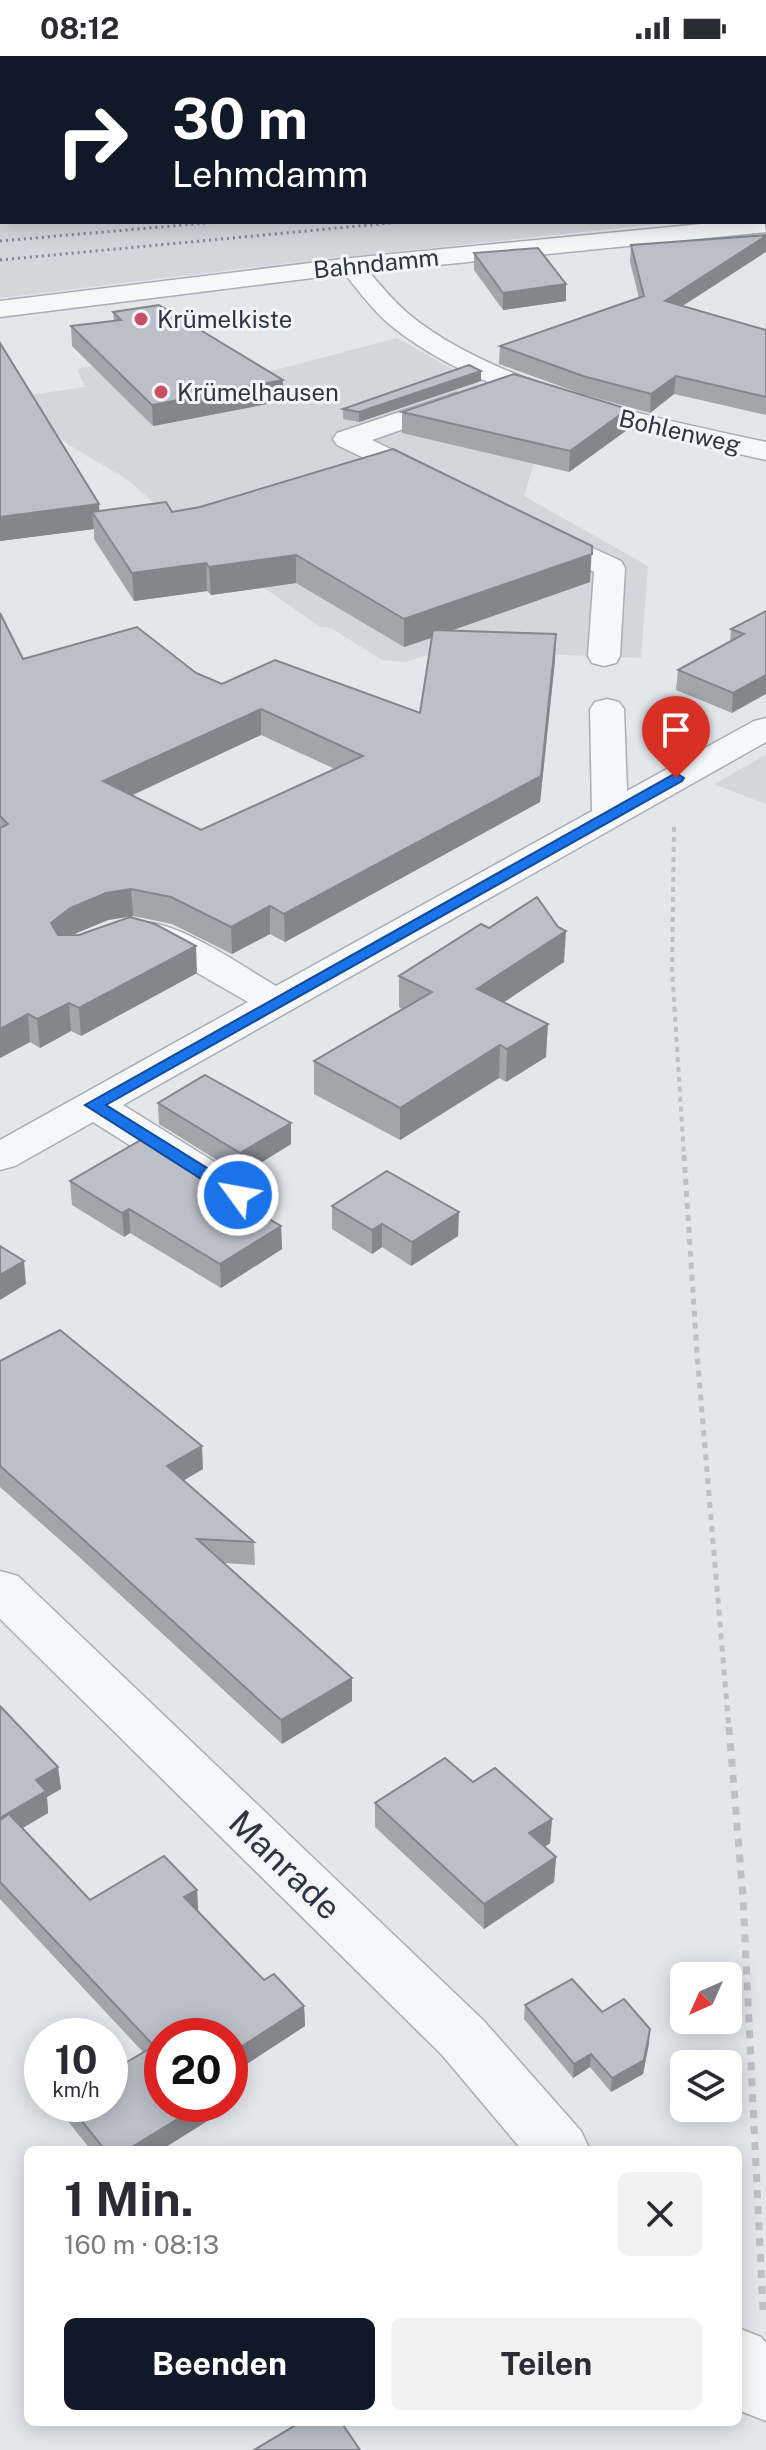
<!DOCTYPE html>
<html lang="de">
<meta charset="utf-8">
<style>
body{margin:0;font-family:"Public Sans",sans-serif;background:#f2f2f3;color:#2b2b33;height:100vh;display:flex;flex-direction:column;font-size:30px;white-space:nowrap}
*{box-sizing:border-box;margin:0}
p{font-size:26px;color:#7c7c81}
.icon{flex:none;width:44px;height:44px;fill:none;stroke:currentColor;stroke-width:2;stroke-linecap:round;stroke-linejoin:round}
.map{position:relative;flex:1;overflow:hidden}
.sheet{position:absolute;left:24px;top:2090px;width:718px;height:280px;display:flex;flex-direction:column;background:#fff;border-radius:12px;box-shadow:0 4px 20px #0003}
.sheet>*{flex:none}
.top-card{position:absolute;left:0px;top:0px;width:766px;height:168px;box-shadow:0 4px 20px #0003;background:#111827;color:#fff;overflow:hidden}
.needle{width:52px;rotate:225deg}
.controls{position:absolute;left:670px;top:1906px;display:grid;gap:16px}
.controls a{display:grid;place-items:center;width:72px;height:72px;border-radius:12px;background:#fff;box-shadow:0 4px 20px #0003;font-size:40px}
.speed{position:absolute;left:24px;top:1962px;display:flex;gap:16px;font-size:40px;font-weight:700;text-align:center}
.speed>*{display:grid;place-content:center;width:104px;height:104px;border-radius:50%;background:#fff;box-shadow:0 4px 20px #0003;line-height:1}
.speed small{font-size:20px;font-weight:400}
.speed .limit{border:12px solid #d22;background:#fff;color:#111}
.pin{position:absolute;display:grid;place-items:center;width:68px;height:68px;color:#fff;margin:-82px -34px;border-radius:50% 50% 50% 0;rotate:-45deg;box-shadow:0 0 8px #0007}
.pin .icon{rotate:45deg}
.me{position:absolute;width:88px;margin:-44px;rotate:302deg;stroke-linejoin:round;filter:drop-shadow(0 0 6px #0008)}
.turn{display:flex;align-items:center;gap:28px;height:168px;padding:0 40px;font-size:36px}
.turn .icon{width:104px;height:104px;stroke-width:2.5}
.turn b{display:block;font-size:56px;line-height:68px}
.round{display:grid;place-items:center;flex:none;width:84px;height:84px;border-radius:12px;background:#f2f2f3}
.overview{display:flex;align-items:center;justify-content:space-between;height:136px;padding:0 40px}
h1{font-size:48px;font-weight:700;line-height:60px}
.cta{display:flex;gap:16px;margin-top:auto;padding:16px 40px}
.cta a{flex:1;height:92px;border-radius:12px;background:#111827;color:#fff;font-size:32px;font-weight:700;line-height:92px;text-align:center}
.cta a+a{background:#f2f2f3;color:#2b2b33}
.status{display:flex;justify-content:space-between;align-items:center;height:56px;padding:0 40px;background:#fff;direction:ltr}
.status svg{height:22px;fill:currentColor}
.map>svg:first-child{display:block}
.built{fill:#d2d6dd}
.green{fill:#c9d4c5}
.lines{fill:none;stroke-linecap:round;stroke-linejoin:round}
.minor-casing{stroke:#a8aeb5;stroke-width:3}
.path-far3{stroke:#bdc1c6;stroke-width:3;stroke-dasharray:3 3;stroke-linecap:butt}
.path-far2{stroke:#bdc1c6;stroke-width:4;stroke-dasharray:5 5;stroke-linecap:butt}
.path-far1{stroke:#bdc1c6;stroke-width:5;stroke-dasharray:6 6;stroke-linecap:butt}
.path{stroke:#bdc1c6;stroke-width:7;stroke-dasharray:8 8;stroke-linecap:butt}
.minor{fill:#f6f7f9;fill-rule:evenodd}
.rail{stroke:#7d8794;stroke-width:3;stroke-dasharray:2 4;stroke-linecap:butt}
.wall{fill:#a1a5ac;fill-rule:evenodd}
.shaded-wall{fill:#83868c}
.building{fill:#bbc0c8;stroke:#83868c;stroke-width:2;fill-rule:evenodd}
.route{fill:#1a73e8;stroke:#114b97;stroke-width:2}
.poi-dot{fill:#c94f65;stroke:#f3f5f8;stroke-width:3}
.labels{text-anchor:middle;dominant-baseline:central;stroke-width:6;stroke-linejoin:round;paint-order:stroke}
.far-street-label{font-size:24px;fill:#2c3543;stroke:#f3f5f8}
.far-poi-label{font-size:24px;fill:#2c3543;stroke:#f3f5f8;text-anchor:start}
.near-street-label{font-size:34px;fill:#2c3543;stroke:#f3f5f8}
</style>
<div class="status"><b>08:12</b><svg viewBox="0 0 49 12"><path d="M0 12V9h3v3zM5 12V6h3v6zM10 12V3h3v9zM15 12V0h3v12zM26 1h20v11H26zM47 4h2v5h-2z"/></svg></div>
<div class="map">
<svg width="766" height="2394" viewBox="0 0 766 2394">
<rect width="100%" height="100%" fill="#e3e7eb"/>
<g class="built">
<path d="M0 160 2 166H679L315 204 0 242Z"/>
<path d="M397 282 501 340 535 404 524 440 648 510 641 602 443 594 406 606 382 604 331 572 320 571 196 484 128 424 66 387 16 341 85 331 77 313 100 309 249 321Z"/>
<path d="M766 699V748L714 728Z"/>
</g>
<path class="green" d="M0 0H418L422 2H2L0 160Z"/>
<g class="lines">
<g class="minor-casing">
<g id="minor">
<path d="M451 0H485L449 2Z"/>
<path d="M764 162 766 176 369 216C382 231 395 247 411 260 501 332 656 362 766 386V404C650 377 488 347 394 272 375 257 360 237 345 218L0 261V245L351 202 722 166H764Z"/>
<path d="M456 337 466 339 470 345 466 351 372 384 440 417 445 423 440 429 430 432 420 429 337 389 333 383 337 377Z"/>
<path d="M538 467 621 505 625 512 620 600 616 607 604 610 592 607 588 600 594 516 527 482 523 476 527 470Z"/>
<path d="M607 643 619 646 624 653 627 735 754 665 766 662V686L123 1049 253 1130 259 1139 253 1148 238 1152 223 1148 93 1066 15 1110 0 1114V1084L248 946 154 892 128 883 122 875 128 867C169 857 240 909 276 930L592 755 590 653 595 646Z"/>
<path d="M0 1515 18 1520 484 1965 581 2075 590 2094H522L442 1999 0 1563Z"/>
<path d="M738 2272 761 2281 766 2287V2365L743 2356 738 2351Z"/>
</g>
</g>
<g class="path-far3">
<path d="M9 0 17 2"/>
<path d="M59 0 67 2"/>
<path d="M313 0 321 2"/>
<path d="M93 2 99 0"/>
<path d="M220 2 226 0"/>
<path d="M264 2 270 0"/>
</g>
<path class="path-far2" d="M674 771 672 912 684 1101"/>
<path class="path-far1" d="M684 1099 697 1298 729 1673"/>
<path class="path" d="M729 1671 743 1842 763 2254"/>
<use href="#minor" class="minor"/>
<g class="rail">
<path d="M0 185 218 166"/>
<path d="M0 204 401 166"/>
</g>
</g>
<g class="wall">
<path d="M500 0H766V25L764 2H504Z"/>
<path d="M631 189 683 250 766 274V359L674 338 650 357 582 338 499 308 500 290 639 242 630 206Z"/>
<path d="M474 197 566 228V245L503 254 474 214Z"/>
<path d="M113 256 283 345 153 370 72 290 71 270 114 265Z"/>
<path d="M0 287 99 455 172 456 590 526 453 574 556 578 555 604 540 746 285 886 270 878 232 898 172 868 133 860 108 864 72 879 197 917 81 980 71 975 40 992 30 986 0 1002V557L23 603 196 617 222 628 420 657 432 582 404 591 296 527 211 539 207 535 134 545 94 483V473L0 485ZM261 679 335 713 201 774 131 739Z"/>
<path d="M481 325 359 366 343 363V353Z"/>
<path d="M402 356 627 374 569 416 402 377Z"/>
<path d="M766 555 732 657 676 634 678 614 730 586 731 573Z"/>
<path d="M564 906 504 946 546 1001 506 1026 499 1022 400 1084 314 1038V1005L402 953 399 951V920Z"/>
<path d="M158 1047 291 1067V1088L241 1119 159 1068Z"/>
<path d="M70 1125H205L281 1170 282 1193 221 1232 130 1177 124 1181 72 1149Z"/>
<path d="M332 1150 458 1180 411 1210 382 1191 372 1198 332 1173Z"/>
<path d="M0 1305 203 1413 184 1424 254 1486 255 1509 224 1507 352 1645 282 1688 77 1499 0 1431Z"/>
<path d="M0 1650 58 1711 61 1733 47 1741 48 1757 23 1772 90 1844 197 1834 198 1854 197 1855 264 1924 304 1950 305 1970 230 2019V1980L162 2048H220V2057L161 2094H91L67 2064 65 2048H110L143 1996 0 1843Z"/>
<path d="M473 1726 552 1763 550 1787 545 1791 556 1801 554 1826 484 1873 375 1771V1747Z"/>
<path d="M525 1949 602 1956 649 1987 643 2018 611 2036 590 2011 573 2022 524 1963Z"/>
</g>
<g class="shaded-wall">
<path d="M766 12V25L764 26V13Z"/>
<rect x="764" y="80" width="2" height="14"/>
<path d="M766 180V196L664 262 665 245Z"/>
<path d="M566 228V245L503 254V237Z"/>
<path d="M481 315V325L359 366V356Z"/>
<path d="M676 320 674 338 650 357 651 338Z"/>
<path d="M283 324V345L153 370 152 349Z"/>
<path d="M628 353 627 374 569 416 570 395Z"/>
<path d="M99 448 100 468 92 456 94 473 0 485V461Z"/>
<path d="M592 490 590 526 404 591V563Z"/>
<path d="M296 499V527L211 539 209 511Z"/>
<path d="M206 507 207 535 134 545 132 517Z"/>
<path d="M556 578 555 604 540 746 285 886 284 858Z"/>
<path d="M766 619V638L732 657 733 637Z"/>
<path d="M261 653V679L105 752 103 725Z"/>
<path d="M131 833 133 860 108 864 72 879 54 894 51 867 70 852 106 837Z"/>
<path d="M270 850V878L232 898 231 871Z"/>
<path d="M566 875 564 906 476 965 477 933Z"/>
<path d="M196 890 197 917 81 980 79 952Z"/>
<path d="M69 947 71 975 40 992 37 963Z"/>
<path d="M28 958 30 986 0 1002V973Z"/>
<path d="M548 968 546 1001 506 1026 507 993Z"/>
<path d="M500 989 499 1022 400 1084V1052Z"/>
<path d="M291 1067V1088L241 1119 240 1097Z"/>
<path d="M129 1153 130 1177 124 1181 122 1157Z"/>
<path d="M459 1156 458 1180 411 1210 412 1186Z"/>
<path d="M382 1168V1191L372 1198V1174Z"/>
<path d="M281 1170 282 1193 221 1232 220 1208Z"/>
<path d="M24 1205 26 1228 0 1244V1219Z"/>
<path d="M202 1390 203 1413 169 1433 167 1410Z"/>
<path d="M352 1622V1645L282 1688 281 1664Z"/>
<path d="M58 1711 61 1733 47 1741 48 1757 0 1785V1762L36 1724Z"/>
<path d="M552 1763 550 1787 528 1802 529 1777Z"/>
<path d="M556 1801 554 1826 484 1873V1848Z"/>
<path d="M197 1834 198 1854 185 1862 184 1841Z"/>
<path d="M304 1950 305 1970 230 2019V1998Z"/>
<path d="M650 1973 649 1987 643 2018 611 2036 612 2022Z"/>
<path d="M591 1998 590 2011 573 2022 574 2008Z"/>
<path d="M202 2048H220V2057L161 2094H127Z"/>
</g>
<g class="building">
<path d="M526 0H766V12L764 13V2H530Z"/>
<path d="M766 27V80H764V28Z"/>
<path d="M766 179V180L665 245 766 274V341L676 320 651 338 583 320 500 290 644 240 631 189Z"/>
<path d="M538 192 566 228 503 237 474 197Z"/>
<path d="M159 249 283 324 152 349 71 270 121 264 113 256Z"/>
<path d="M0 287 99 448 0 461Z"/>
<path d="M469 309 481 315 359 356 343 353Z"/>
<path d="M514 318 628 353 570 395 402 356Z"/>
<path d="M393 393 592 490V498L404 563 296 499 209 511 206 507 132 517 92 456 166 446 172 456 200 451Z"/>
<path d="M766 555V619L733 637 678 614 744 578 731 573Z"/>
<path d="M0 557 23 603 137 571 196 617 222 628 275 604 420 657 433 574 556 578 541 720 284 858 270 850 231 871 171 841 131 833 106 837 70 852 51 867 58 879H79L130 861 155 868 196 890 79 952 69 947 37 963 28 958 0 973V772L8 768 0 760ZM261 653 363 700 201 774 103 725Z"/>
<path d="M537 841 558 871 566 875 477 933 548 968 507 993 500 989 400 1052 314 1005 432 936 399 920 481 868 489 872Z"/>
<path d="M205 1019 291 1067 240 1097 158 1047Z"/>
<path d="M146 1081 204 1117 198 1121 281 1170 220 1208 129 1153 122 1157 70 1125Z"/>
<path d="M387 1115 459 1156 412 1186 382 1168 372 1174 332 1150Z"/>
<path d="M0 1190 24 1205 0 1219Z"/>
<path d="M60 1274 202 1390 167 1410 254 1486 197 1483 352 1622 281 1664 75 1476 0 1410V1305Z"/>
<path d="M0 1650 58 1711 36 1724 46 1735 0 1762Z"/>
<path d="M445 1702 473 1726 495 1712 552 1763 529 1777 556 1801 484 1848 375 1747Z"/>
<path d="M9 1758 90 1844 164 1800 197 1834 184 1841 264 1924 274 1918 304 1950 230 1998V1980H162V2048H202L127 2094H105L68 2048H110V2016L154 1990 0 1826V1764Z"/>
<path d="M572 1923 602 1956 624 1943 650 1973 644 2004 612 2022 591 1998 574 2008 525 1949Z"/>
<path d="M301 2366H341L360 2394H254Z"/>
</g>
<path class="route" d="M676 717 684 722 682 725 106 1049 244 1135 246 1139 244 1142H231L85 1049Z"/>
<g class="poi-dot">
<circle cx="141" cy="263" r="8"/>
<circle cx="161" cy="336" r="8"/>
</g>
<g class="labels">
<g class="far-street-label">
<text transform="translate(376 207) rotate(-6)">Bahndamm</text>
<text transform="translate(680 375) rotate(13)">Bohlenweg</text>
</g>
<g class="far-poi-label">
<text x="157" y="263">Krümelkiste</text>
<text x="177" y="336">Krümelhausen</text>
</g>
<g class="near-street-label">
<text transform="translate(285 1809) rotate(44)">Manrade</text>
</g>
</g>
</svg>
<div class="controls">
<a><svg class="needle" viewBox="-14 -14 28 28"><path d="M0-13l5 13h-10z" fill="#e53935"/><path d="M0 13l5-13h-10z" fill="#7c7c81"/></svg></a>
<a><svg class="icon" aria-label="layers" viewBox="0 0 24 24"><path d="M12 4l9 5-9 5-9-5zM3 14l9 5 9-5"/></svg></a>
</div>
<div class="speed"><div>10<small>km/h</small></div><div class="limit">20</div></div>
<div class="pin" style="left:676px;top:722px;background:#d93025"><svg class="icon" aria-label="arrive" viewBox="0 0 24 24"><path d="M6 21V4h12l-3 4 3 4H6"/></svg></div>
<svg class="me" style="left:238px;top:1139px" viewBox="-20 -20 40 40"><circle r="17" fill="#1a73e8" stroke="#fff" stroke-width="3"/><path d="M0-11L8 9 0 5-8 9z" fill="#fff"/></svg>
<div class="top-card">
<div class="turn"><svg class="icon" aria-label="right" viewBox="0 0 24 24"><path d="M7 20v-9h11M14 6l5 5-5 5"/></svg><div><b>30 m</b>Lehmdamm</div></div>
</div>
<section class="sheet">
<div class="overview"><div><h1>1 Min.</h1><p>160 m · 08:13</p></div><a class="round"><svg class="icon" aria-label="close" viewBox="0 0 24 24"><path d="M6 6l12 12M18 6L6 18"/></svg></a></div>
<div class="cta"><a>Beenden</a><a>Teilen</a></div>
</section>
</div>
